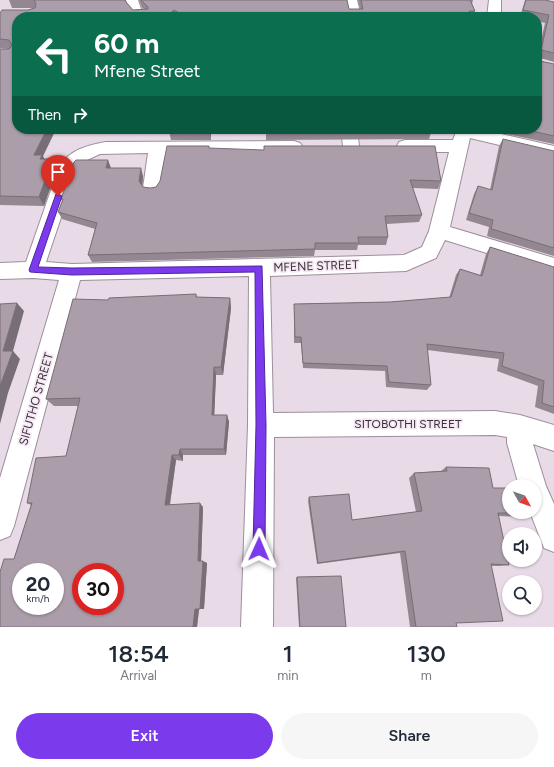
<!DOCTYPE html>
<style>
body{margin:0;font-family:Figtree,sans-serif;background:#f6f6f7;color:#1f2937;height:100vh;display:flex;flex-direction:column;font-size:15px;white-space:nowrap}
*{box-sizing:border-box;margin:0}
p{font-size:13px;color:#747a83}
.icon{flex:none;width:22px;height:22px;fill:none;stroke:currentColor;stroke-width:2;stroke-linecap:round;stroke-linejoin:round}
.map{position:relative;height:627px;overflow:hidden}
.details{display:flex;flex-direction:column;background:#fff;flex:1}
.details>*{flex:none}
.top-card{position:absolute;left:12px;top:12px;width:530px;height:122px;border-radius:16px;box-shadow:0 1px 3px #0004;background:#0b6e4f;color:#fff;overflow:hidden}
.needle{width:26px;rotate:130deg}
.fabs{position:absolute;left:502px;top:479px;display:grid;gap:8px}
.fabs a{display:grid;place-items:center;width:40px;height:40px;border-radius:50%;background:#fff;box-shadow:0 1px 3px #0004;font-size:20px}
.speed{position:absolute;left:12px;top:563px;display:flex;gap:8px;font-size:20px;font-weight:700;text-align:center}
.speed>*{display:grid;place-content:center;width:52px;height:52px;border-radius:50%;background:#fff;box-shadow:0 1px 3px #0004;line-height:1}
.speed small{font-size:10px;font-weight:400}
.speed .limit{border:6px solid #d22;background:#fff;color:#111}
.pin{position:absolute;display:grid;place-items:center;width:34px;height:34px;color:#fff;margin:-41px -17px;border-radius:50% 50% 50% 0;rotate:-45deg;box-shadow:0 0 4px #0007}
.pin .icon{rotate:45deg}
.me{position:absolute;width:44px;margin:-22px;rotate:1deg;stroke-linejoin:round;filter:drop-shadow(0 0 3px #0008)}
.turn{display:flex;align-items:center;gap:14px;height:84px;padding:0 16px;font-size:18px}
.turn .icon{width:52px;height:52px;stroke-width:2.5}
.turn b{display:block;font-size:28px;line-height:34px}
.then{display:flex;align-items:center;height:38px;padding:0 16px;background:#0003;gap:8px;font-size:15px}
.eta{display:flex;justify-content:space-evenly;align-items:center;height:68px;text-align:center}
.eta b{font-size:24px;font-weight:600;line-height:28px}
.primary-button{display:flex;gap:8px;margin-top:auto;padding:8px 16px}
.primary-button a{flex:1;height:46px;border-radius:24px;background:#7c3aed;color:#fff;font-size:16px;font-weight:600;line-height:46px;text-align:center}
.primary-button a+a{background:#f6f6f7;color:#1f2937}
.map>svg:first-child{display:block}
.lines{fill:none;stroke-linecap:round;stroke-linejoin:round}
.street-casing{stroke:#9c8f9b;stroke-width:2}
.street{fill:#fff;fill-rule:evenodd}
.wall{fill:#938792}
.shaded-wall{fill:#786e77}
.building{fill:#ab9daa;stroke:#786e77;fill-rule:evenodd}
.route{fill:#7c3aed;stroke:#51269a}
.labels{text-anchor:middle;dominant-baseline:central;stroke-width:3.5;stroke-linejoin:round;paint-order:stroke}
.street-label{font-size:12px;fill:#393339;stroke:#f6e7f4}
</style>
<div class="map">
<svg width="554" height="627" viewBox="0 0 554 627">
<rect width="100%" height="100%" fill="#e9dae7"/>
<g class="lines">
<g class="street-casing">
<g id="street">
<path d="M126 0H138L141 9 149 17H135L129 10Z"/>
<path d="M345 0H357L361 17H349Z"/>
<path d="M489 0H501V17H487Z"/>
<path d="M341 129H357L359 146 357 150 351 152 345 150 343 146Z"/>
<path d="M457 129H479L554 146V158L470 138 450 227 554 258V274L445 240 436 258 406 271 270 276 273 413 495 411 520 415 554 425V451L533 444 546 486 554 504V552L544 548 530 512H535V486H519L507 443V437L495 435 274 437 273 627H241L248 425 249 276 80 280 14 526 10 536 0 540V478L59 280 33 278 0 279V263L26 262 59 167C69 150 88 145 106 142L294 141 300 143 303 147 300 151 294 153H166L161 188 158 193 152 194 146 193 143 188 148 153 100 154 87 160 78 167 46 262 72 264 404 255 422 247 429 231 449 152H405L399 150 397 146 399 142 405 140H453Z"/>
</g>
</g>
<use href="#street" class="street"/>
</g>
<g class="wall">
<path d="M9 0H125L126 2 133 10 144 9 142 8 139 0H347L349 9H360L358 0H473L472 4 475 11 473 17H17V129H56L43 156 44 159H53L57 168 44 206 0 205V49L9 48H0V13L28 10 33 8H12Z"/>
<path d="M525 0H545L554 2V62L540 58V61L554 64V144L502 133 503 129H537V61L539 58H537L545 23 537 21V17H520Z"/>
<path d="M170 129H211V140H171L169 131Z"/>
<path d="M266 129 432 130 429 139 266 140Z"/>
<path d="M503 139 554 151V256L490 237 487 236 489 227 466 220 474 194 478 186 490 190 499 146Z"/>
<path d="M209 148 441 181 438 189 413 188 422 215 419 222 387 224 388 237 386 245H358L357 250H315L314 256 92 262 88 255 95 229 62 219 58 212 62 201 61 199 111 168 143 176 142 185 143 187 150 188 156 187Z"/>
<path d="M490 247 554 267V414L535 407 538 386 497 371 499 359 427 350 431 385 427 390 386 387 385 371 303 368 301 343H294V304L390 302 449 298 456 275 460 269 480 275 486 254Z"/>
<path d="M196 294 197 297 230 298 231 308 223 375H216L214 415H227L229 422 226 455H183V461L176 460 170 505 203 507 201 561 207 563 204 609H199L197 627 14 559 31 505 27 503 66 456 78 406H54L46 399 108 300Z"/>
<path d="M446 467 493 488 535 513 525 517 498 516 509 565 499 566H491L456 623 457 627H410L400 553 317 564 308 501 309 497 352 520 416 512 409 478 414 473 441 471Z"/>
<path d="M297 577 346 627H299L296 578Z"/>
</g>
<g class="shaded-wall">
<path d="M174 10 175 17H166Z"/>
<path d="M47 129H56L43 156 47 164 34 155Z"/>
<path d="M210 129H211V140L210 131Z"/>
<path d="M53 159 57 168 44 206 39 197Z"/>
<path d="M108 160 111 168H106Z"/>
<path d="M141 168 143 176 142 189 139 181Z"/>
<path d="M230 298 231 308 223 375 221 367Z"/>
<path d="M17 303 24 311 13 351 20 359 8 393 0 424V386L3 351Z"/>
<path d="M214 367 216 375 214 422 212 415Z"/>
<path d="M227 415 229 422 226 455 224 449Z"/>
<path d="M180 449 183 455V461L179 455Z"/>
<path d="M172 455 176 460 169 509 165 505Z"/>
<path d="M200 503 203 507 201 563 198 561Z"/>
<path d="M203 561 207 563 204 609H200Z"/>
<path d="M195 609H199L197 627H193Z"/>
</g>
<g class="building">
<path d="M34 0H125L126 2 133 10 148 9V7L141 0H347L349 9H363L361 0H470L475 11H469L472 17H187L174 10 166 17H17V129H47L34 155H42L40 159H53L39 197 0 196V49H9L12 45 9 40 0 39V13L2 10H28L35 8 36 4Z"/>
<path d="M526 0H545L554 2V53L541 50 549 15 523 10Z"/>
<path d="M539 57 540 61 554 64V136L523 129H537V66Z"/>
<path d="M170 129H210V131H169Z"/>
<path d="M266 129H432V130L266 131Z"/>
<path d="M503 139 554 151V248L495 230 491 229 493 220 469 213 478 186 492 190Z"/>
<path d="M167 146H209V148L264 150V146H435L441 181 410 180 422 215 385 216 388 237H358L359 243H315V249L88 255 97 223 58 212 63 199H61L74 162 76 160H108L106 168H141L139 181 143 187 150 188 156 187 160 181Z"/>
<path d="M490 247 554 267V407L542 403 544 381 502 366 504 353 427 344 431 385 389 382 387 366 303 363 301 337H295L294 304 390 302 451 297 460 269 482 276Z"/>
<path d="M196 294V297L230 298 221 367H214L212 415H227L224 449H180L179 455H172L165 505 200 503 198 561H203L200 609H195L193 627H0V572L4 559H14L32 503H27L36 458 66 456 80 398 46 399 73 299 108 300 109 298ZM21 572H55V606H21ZM81 572H115V606H81Z"/>
<path d="M17 303 3 351H13L0 386V304Z"/>
<path d="M446 467 489 468 493 488H509V512H534L535 513H498L509 565 491 564 503 621 456 623 457 627H416L405 551 318 563 309 497 349 494 352 520 422 511 414 473 447 471Z"/>
<path d="M341 576 346 627H300L297 577Z"/>
</g>
<path class="route" d="M56 194H58L62 196 38 267 72 268 262 266 266 425 265 549 263 554 259 555 255 554 253 549 256 425 255 272 72 275 30 272 29 270Z"/>
<g class="labels">
<g class="street-label">
<text transform="translate(316 266) rotate(-2)">MFENE STREET</text>
<text transform="translate(36 399) rotate(-74)">SIFUTHO STREET</text>
<text x="408" y="424">SITOBOTHI STREET</text>
</g>
</g>
</svg>
<div class="fabs">
<a><svg class="needle" viewBox="-14 -14 28 28"><path d="M0-13l5 13h-10z" fill="#e53935"/><path d="M0 13l5-13h-10z" fill="#747a83"/></svg></a>
<a><svg class="icon" aria-label="sound" viewBox="0 0 24 24"><path d="M4 9h4l5-4v14l-5-4H4zM17 9q2 3 0 6"/></svg></a>
<a><svg class="icon" aria-label="search" viewBox="0 0 24 24"><circle cx="10" cy="10" r="6"/><path d="M15 15l6 6"/></svg></a>
</div>
<div class="speed"><div>20<small>km/h</small></div><div class="limit">30</div></div>
<div class="pin" style="left:58px;top:196px;background:#d93025"><svg class="icon" aria-label="arrive" viewBox="0 0 24 24"><path d="M6 21V4h12l-3 4 3 4H6"/></svg></div>
<svg class="me" style="left:259px;top:549px" viewBox="-20 -20 40 40"><path d="M0-17L14 15 0 8-14 15z" fill="#7c3aed" stroke="#fff" stroke-width="4"/></svg>
<div class="top-card">
<div class="turn"><svg class="icon" aria-label="left" viewBox="0 0 24 24"><path d="M17 20v-9H6M10 6l-5 5 5 5"/></svg><div><b>60 m</b>Mfene Street</div></div>
<div class="then">Then<svg class="icon" aria-label="right" viewBox="0 0 24 24"><path d="M7 20v-9h11M14 6l5 5-5 5"/></svg></div>
</div>
</div>
<section class="details">
<div class="eta">
<div><b>18:54</b><p>Arrival</p></div>
<div><b>1</b><p>min</p></div>
<div><b>130</b><p>m</p></div>
</div>
<div class="primary-button"><a>Exit</a><a>Share</a></div>
</section>
